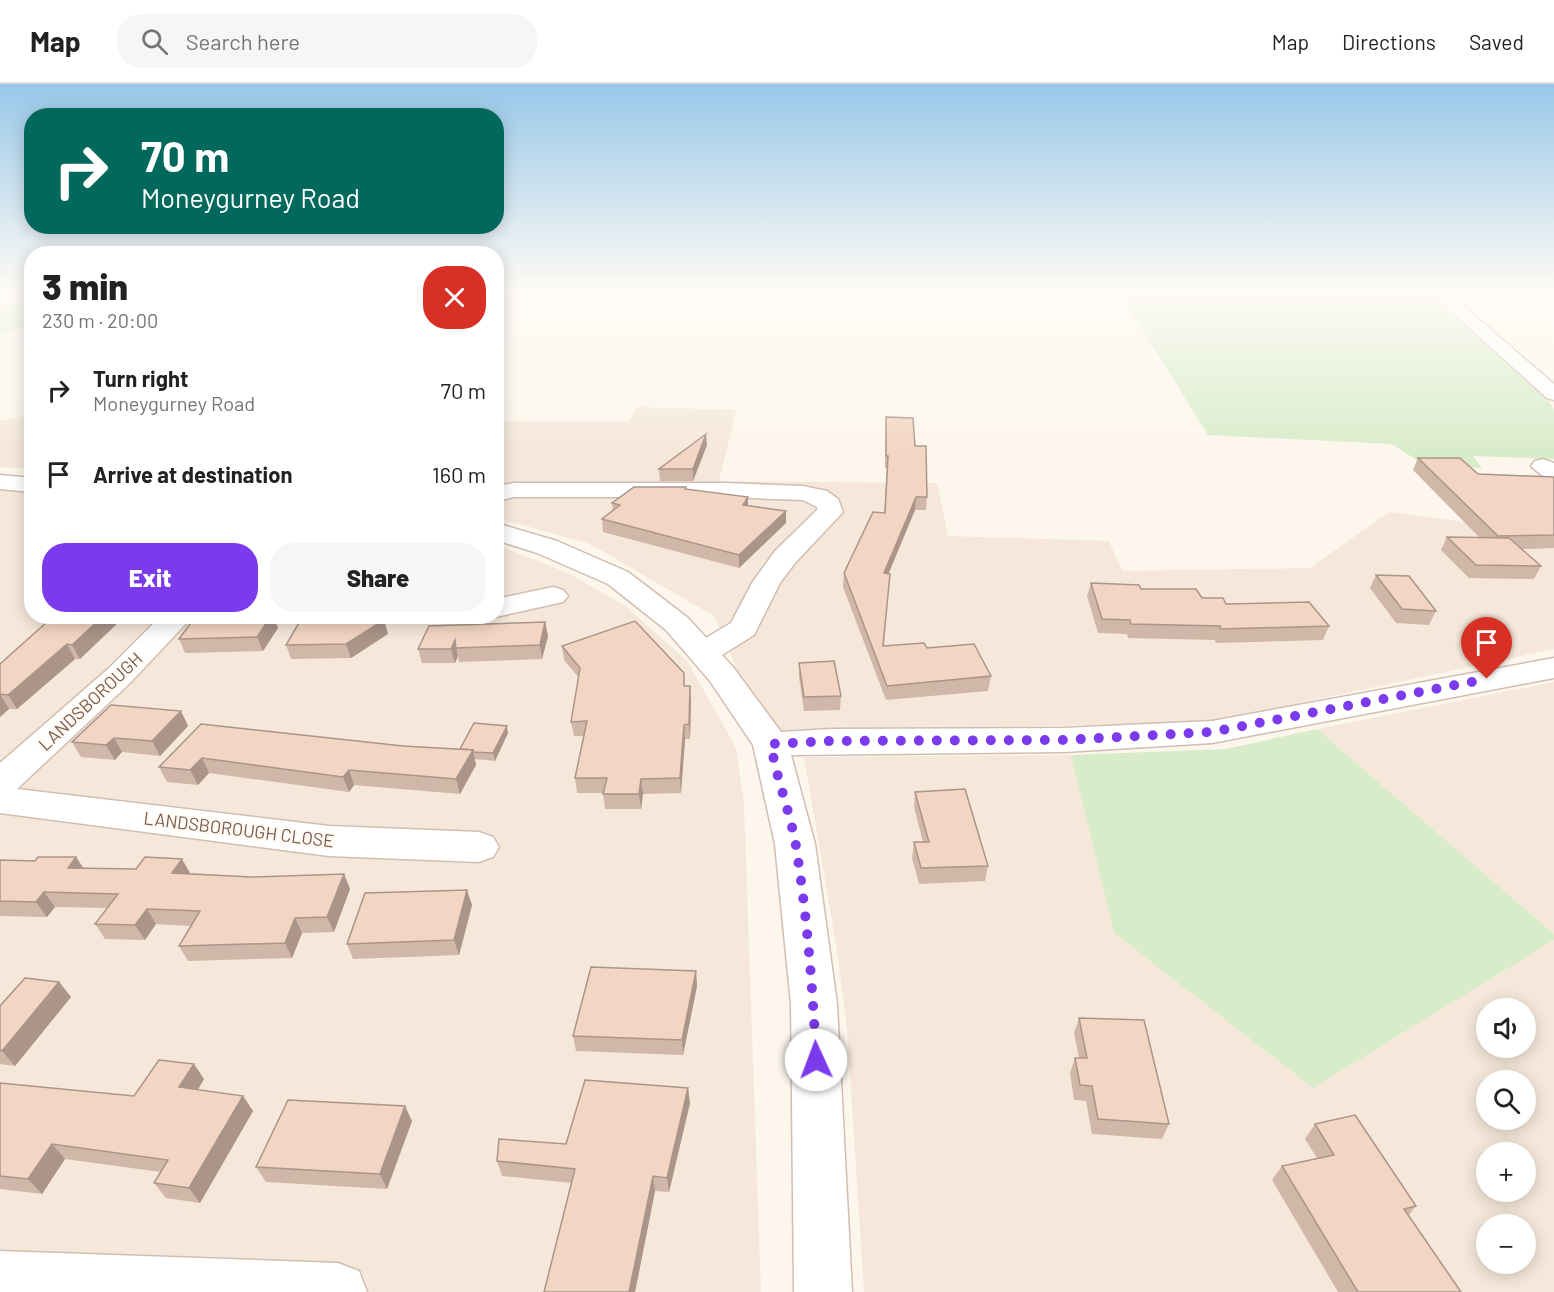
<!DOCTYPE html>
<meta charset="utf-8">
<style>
body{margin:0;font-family:Barlow,sans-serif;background:#f6f6f6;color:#222;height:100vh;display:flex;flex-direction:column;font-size:22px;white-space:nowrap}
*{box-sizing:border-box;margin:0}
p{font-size:20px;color:#767676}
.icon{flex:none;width:33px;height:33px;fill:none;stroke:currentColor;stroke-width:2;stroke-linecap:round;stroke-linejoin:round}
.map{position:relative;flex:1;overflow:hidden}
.drawer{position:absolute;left:24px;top:162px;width:480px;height:378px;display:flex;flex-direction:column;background:#fff;border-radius:24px;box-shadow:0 3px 15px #0003}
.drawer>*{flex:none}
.banner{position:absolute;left:24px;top:24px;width:480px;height:126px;border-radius:24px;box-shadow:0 3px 15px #0003;background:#00695c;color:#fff;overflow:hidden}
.buttons{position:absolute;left:1476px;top:914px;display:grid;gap:12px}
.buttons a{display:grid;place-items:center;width:60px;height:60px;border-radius:50%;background:#fff;box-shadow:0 3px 15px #0003;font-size:30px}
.pin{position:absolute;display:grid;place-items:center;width:51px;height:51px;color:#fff;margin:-62px -26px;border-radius:50% 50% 50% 0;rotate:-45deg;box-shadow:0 0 6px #0007}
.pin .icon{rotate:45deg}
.me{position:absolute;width:66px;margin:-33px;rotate:358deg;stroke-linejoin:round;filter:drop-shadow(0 0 4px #0008)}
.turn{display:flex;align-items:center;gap:21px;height:126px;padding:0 18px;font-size:27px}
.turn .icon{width:78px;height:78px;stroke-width:2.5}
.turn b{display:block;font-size:42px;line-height:51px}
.round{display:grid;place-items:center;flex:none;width:63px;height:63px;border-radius:24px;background:#f6f6f6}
.headline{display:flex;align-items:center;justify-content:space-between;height:102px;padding:0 18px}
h1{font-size:36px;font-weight:800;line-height:45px}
.button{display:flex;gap:12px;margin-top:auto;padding:12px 18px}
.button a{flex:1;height:69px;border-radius:24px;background:#7c3aed;color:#fff;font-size:24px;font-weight:800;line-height:69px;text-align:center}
.button a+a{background:#f6f6f6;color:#222}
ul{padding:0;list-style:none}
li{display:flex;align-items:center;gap:18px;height:84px;padding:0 18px}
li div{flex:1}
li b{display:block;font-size:22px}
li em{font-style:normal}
header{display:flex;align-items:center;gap:36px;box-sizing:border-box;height:84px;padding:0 30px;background:#fff;border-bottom:2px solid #e0e0e0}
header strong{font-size:28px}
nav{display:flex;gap:33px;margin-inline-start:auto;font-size:21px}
.search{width:420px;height:54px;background:#f6f6f6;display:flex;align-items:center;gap:15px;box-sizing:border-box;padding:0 21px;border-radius:24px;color:#767676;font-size:22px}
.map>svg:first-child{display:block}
.residential{fill:#f5e8da;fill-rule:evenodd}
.green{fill:#d8ecc9}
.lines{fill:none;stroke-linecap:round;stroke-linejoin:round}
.minor-casing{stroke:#d1beb0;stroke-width:3}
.tertiary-casing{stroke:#d1beb0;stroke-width:3}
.minor{fill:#fff;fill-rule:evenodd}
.tertiary{fill:#fff;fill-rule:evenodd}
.wall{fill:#d1b7a8}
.shaded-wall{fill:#aa9588}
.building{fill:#f3d5c3;stroke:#aa9588;stroke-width:1.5}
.route{stroke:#7c3aed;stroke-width:10;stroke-dasharray:0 18}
.labels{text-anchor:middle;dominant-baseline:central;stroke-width:4.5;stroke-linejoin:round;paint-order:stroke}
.street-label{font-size:18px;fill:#7a5c4d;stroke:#fffaf3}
</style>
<header>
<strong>Map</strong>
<div class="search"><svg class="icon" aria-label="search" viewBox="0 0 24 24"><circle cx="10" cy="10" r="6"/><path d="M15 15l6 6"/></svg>Search here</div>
<nav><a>Map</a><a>Directions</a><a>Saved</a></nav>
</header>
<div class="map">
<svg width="1554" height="1208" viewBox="0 0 1554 1208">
<rect width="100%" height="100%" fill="#fdf6ec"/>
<g class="residential">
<path d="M0 203H31V215L0 225Z"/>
<path d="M637 323 736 326 719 397 937 399 948 452 1109 457 1122 487 1310 484 1389 428 1554 450V565L1215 637 765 651 714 532 590 460 497 434 496 337 628 338Z"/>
<path d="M31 330V385L0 383V337Z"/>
<path d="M0 401 31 404 32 532H496L497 461 568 489 627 523 688 578 736 664 744 719 761 1208H0Z"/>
<path d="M1554 598V850L1317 645Z"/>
<path d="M1071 671 1114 849 1313 1004 1554 856V1208H864L847 944 837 866 804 673ZM1486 924H1526V963H1486ZM1486 996H1526V1035H1486ZM1486 1068H1526V1107H1486ZM1486 1140H1526V1179H1486Z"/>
</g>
<g class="green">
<path d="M1116 203H1418L1545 312 1554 325V375L1473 372 1482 384 1424 381 1392 360 1208 351Z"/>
<path d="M31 215V241L0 251V225Z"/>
<path d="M1317 645 1554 850V856L1313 1004 1114 849 1071 671 1226 665Z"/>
</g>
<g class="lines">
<g class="minor-casing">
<g id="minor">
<path d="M1424 203H1441L1554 300V316L1547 314Z"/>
<path d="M1543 375 1554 379V397L1546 395 1531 382 1535 377Z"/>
<path d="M514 399H724L803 402 827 407 838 415 843 428 795 479 780 499 754 551 714 576 703 578 692 576 687 569 692 562 731 539 752 499 775 467 817 426V423L803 416 724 413H514L496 417V402Z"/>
<path d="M553 503 563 506 568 512 563 518 496 533 495 532H496V515Z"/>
<path d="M161 532H193L130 599 17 705 329 742 479 748 493 753 499 763 493 773 479 778 329 772 0 729V679L108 585Z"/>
<path d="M0 1167 338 1179 359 1187 367 1208H0Z"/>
</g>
</g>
<g class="tertiary-casing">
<g id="tertiary">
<path d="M0 391 32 394V408L0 405Z"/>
<path d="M496 439 557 457 628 488 688 534 733 583 781 648 831 645 1064 644 1212 637 1554 574V594L1212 659 1064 668 791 671 815 760 837 920 852 1208H794L791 920 775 760 753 661 710 597 666 546 608 500 537 469 496 456Z"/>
</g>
</g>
<use href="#minor" class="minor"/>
<use href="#tertiary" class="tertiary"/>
</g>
<g class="wall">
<path d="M886 333 915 362 927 413 926 426H915L888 490 884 562 927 564 991 592 988 607 886 616 843 503 844 489 884 429 887 385 885 384Z"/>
<path d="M707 361 693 397H660L659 385Z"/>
<path d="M1418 374 1478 390 1554 393V464L1522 465 1541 482 1534 495 1469 494 1441 466 1447 453H1479L1413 386Z"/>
<path d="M686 403V405L748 413V421L786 427V439L739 484 603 448 602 435 613 426 612 419Z"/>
<path d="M1376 491 1436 527 1429 541 1396 539 1370 504Z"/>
<path d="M1091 499 1202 514 1329 542 1323 556 1216 559 1215 556 1128 554 1127 550 1098 549 1087 512Z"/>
<path d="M68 532H125L80 575H75L17 625H9L0 633V580L61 539Z"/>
<path d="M196 532H273L278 544 263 567 185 569 179 555Z"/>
<path d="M384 536 388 550 351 574 291 575 286 561Z"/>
<path d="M545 538 548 552 542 575 459 578 458 572 455 579H422L418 565Z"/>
<path d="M562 562 685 602H690L691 617 690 655H685L681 709 643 710 641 725H605L603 709H577L575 694 584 652H574L571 638 579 594 564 576Z"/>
<path d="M799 579 841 612 840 626 804 627 799 593Z"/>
<path d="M201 640 403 662 460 665 508 649 495 677 475 675 476 681 460 710 354 701 349 708 209 689 198 701 167 698 159 683Z"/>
<path d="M188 642 160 672 122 668 115 676 81 673 72 658Z"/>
<path d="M915 708 988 782 985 797 919 800 912 774 914 758H923L914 723Z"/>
<path d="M76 773 83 784 252 793 344 790 350 805 334 848 302 849 292 874 188 877 179 862 191 842 156 840 145 856 105 855 95 840 107 824 55 823 47 833 0 832V776L35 777Z"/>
<path d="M472 821 459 871 353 875 347 860Z"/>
<path d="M696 887 697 902 683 971 576 967 573 952Z"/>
<path d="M59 898 71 913 15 982 0 980V922Z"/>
<path d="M1079 934 1169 1040 1162 1055 1092 1050 1086 1017 1074 1016 1070 989 1075 974H1079L1074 949Z"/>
<path d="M204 995 198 1006 243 1012 253 1027 200 1119 166 1114 154 1099 161 1088 65 1075 42 1110 0 1105V999L134 1012Z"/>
<path d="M688 1004 690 1019 669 1108 655 1107 635 1208H544L572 1099 502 1092 497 1077 566 1060Z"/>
<path d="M412 1037 387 1105 266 1098 256 1083Z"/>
<path d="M1315 1040 1416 1122 1409 1131 1461 1208H1338L1272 1096 1282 1082 1317 1074 1305 1055Z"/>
</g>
<g class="shaded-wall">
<path d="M706 350 707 361 693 397V385Z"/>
<path d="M748 413V426L743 421Z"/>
<path d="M916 413 915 426 883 503 884 489Z"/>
<path d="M786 427V439L739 484V471Z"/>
<path d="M103 532H125L80 575 72 561Z"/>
<path d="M271 532H273L278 544 263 567 257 553Z"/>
<path d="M384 536 388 550 351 574 346 560Z"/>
<path d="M545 538 548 552 542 575 540 561Z"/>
<path d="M455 556 456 564 458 572 455 579 451 565Z"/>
<path d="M67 560 75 575 17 625 8 611Z"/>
<path d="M690 602 691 617 690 655 689 640Z"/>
<path d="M0 610 9 625 0 633Z"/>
<path d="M181 627 188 642 160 672 152 657Z"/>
<path d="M684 641 685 655 681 709 680 694Z"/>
<path d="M507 642 508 649 495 677 493 669Z"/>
<path d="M114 654 122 668 115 676 106 661Z"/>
<path d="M473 666 476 681 460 710 456 695Z"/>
<path d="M202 674 209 689 198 701 190 686Z"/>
<path d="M349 686 354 701 349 708 343 693Z"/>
<path d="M641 695 643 710 641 725 639 710Z"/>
<path d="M76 773 86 788 68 784Z"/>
<path d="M182 775 190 789 180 804 172 789Z"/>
<path d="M344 790 350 805 334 848 327 833Z"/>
<path d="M467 806 472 821 459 871 454 856Z"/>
<path d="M44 808 55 823 47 833 36 818Z"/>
<path d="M147 825 156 840 145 856 135 841Z"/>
<path d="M295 834 302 849 292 874 285 859Z"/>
<path d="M696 887 697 902 683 971 682 956Z"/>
<path d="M59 898 71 913 15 982 2 967Z"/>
<path d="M194 980 204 995 190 1018 179 1003Z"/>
<path d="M688 1004 690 1019 669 1108 667 1094Z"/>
<path d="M243 1012 253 1027 200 1119 189 1104Z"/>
<path d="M405 1022 412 1037 387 1105 380 1090Z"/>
<path d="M52 1060 65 1075 42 1110 28 1095Z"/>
<path d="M653 1092 655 1107 635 1208H629Z"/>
</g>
<g class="building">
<path d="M886 333 913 334 915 362H926L927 413H916L884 489 890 490 883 562 924 559 927 564 974 560 991 592 887 602 844 489 873 428 885 429 888 372H886Z"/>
<path d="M706 350 693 385H659Z"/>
<path d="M1418 374H1460L1478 390 1554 393V451L1498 452Z"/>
<path d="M634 403H686L685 405 748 413 743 421 786 427 739 471 602 435 620 421 612 419Z"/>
<path d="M1447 453 1509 454 1541 482 1476 481Z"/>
<path d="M1376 491 1409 492 1436 527 1402 525Z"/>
<path d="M1091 499 1139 501 1141 505H1196L1202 514H1223L1226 520 1309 518 1329 542 1221 545 1220 542 1131 540 1130 536 1102 535Z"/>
<path d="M68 532H103L72 561 67 560 8 611 0 610V580L47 538 61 539Z"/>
<path d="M196 532H271L257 553 179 555Z"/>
<path d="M384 536 346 560 286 561 300 537Z"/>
<path d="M635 537 684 589V602H690L689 640 684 641 680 694 641 695 639 710H603L607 694H575L587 637 571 638 580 584 562 562Z"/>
<path d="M545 538 540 561 456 564 455 556 451 565H418L429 542Z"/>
<path d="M834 577 841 612 804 613 799 579Z"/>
<path d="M111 621 181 627 152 657 114 654 106 661 72 658Z"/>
<path d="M474 639 507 642 493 669 473 668V666L460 665Z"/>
<path d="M201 640 403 662 473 666 456 695 349 686 343 693 202 674 190 686 159 683Z"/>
<path d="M965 705 988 782 921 784 914 758H929L915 708Z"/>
<path d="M38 773H76L68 784 136 785 145 773 182 775 172 789 252 793 344 790 327 833 295 834 285 859 179 862 200 827 147 825 135 841 95 840 118 810 44 808 36 818 0 817V776L35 777Z"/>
<path d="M467 806 454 856 347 860 365 809Z"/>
<path d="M591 883 696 887 682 956 573 952Z"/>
<path d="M25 894 59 898 2 967 0 966V922Z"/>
<path d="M1079 934 1144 936 1169 1040 1098 1035 1092 1002 1080 1001 1075 974H1087Z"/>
<path d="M159 976 194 980 179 1003 243 1012 189 1104 154 1099 168 1076 52 1060 28 1095 0 1092V999L134 1012Z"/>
<path d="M585 996 688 1004 667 1094 653 1092 629 1208H544L575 1085 497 1077 499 1055 566 1060Z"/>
<path d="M288 1016 405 1022 380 1090 256 1083Z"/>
<path d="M1355 1031 1416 1122 1404 1125 1461 1208H1358L1282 1082 1334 1071 1315 1040Z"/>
</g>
<linearGradient id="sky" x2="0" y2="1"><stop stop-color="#97c7e8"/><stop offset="0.55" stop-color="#fefbf6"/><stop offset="1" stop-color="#fefbf6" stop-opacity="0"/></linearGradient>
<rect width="1554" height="372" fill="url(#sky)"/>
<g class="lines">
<path class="route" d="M816 976C813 905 807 832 796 762 790 727 776 694 771 660L831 657 1064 656 1212 648 1487 595"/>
</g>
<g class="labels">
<g class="street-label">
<text transform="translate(90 617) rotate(-43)">LANDSBOROUGH</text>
<text transform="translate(239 745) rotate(7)">LANDSBOROUGH CLOSE</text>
</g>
</g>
</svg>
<div class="buttons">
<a><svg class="icon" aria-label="sound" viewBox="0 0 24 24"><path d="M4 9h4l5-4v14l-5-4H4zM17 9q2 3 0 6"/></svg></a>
<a><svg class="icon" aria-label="search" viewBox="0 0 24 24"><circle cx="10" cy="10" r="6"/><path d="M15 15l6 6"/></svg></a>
<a>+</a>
<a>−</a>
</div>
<div class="pin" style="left:1487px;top:595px;background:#d93025"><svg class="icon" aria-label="arrive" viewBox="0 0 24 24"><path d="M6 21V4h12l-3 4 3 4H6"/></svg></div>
<svg class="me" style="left:816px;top:976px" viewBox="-20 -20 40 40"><circle r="19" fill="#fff"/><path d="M0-13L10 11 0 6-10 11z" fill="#7c3aed"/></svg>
<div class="banner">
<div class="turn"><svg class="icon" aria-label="right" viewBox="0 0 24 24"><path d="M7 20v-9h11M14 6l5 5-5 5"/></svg><div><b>70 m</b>Moneygurney Road</div></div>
</div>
<section class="drawer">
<div class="headline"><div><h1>3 min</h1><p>230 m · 20:00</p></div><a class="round" style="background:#d93025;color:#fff"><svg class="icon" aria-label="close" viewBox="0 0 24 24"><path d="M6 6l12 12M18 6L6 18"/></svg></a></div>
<ul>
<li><svg class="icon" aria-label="right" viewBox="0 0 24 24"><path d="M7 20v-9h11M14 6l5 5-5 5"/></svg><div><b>Turn right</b><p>Moneygurney Road</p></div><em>70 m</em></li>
<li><svg class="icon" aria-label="arrive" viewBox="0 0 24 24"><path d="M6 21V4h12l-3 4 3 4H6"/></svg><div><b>Arrive at destination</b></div><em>160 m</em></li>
</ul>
<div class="button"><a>Exit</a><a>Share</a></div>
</section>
</div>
